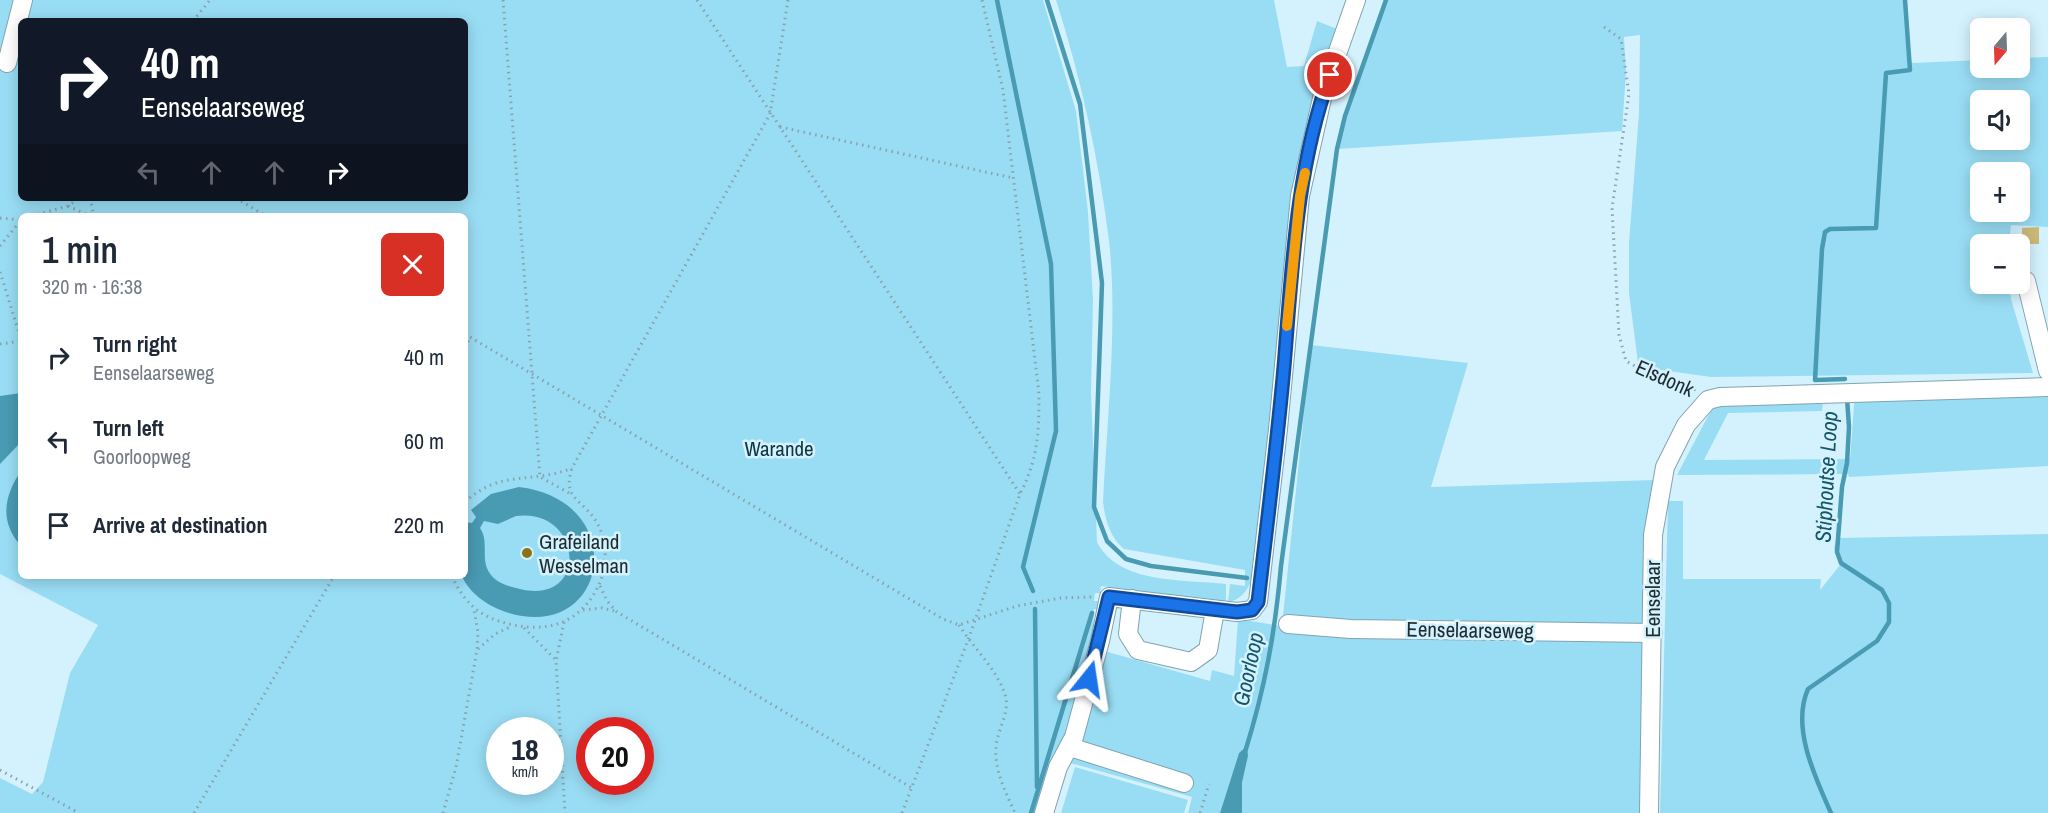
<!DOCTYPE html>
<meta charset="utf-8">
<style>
body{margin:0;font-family:"Archivo Narrow",sans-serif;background:#f2f2f3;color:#1f2937;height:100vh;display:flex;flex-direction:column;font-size:22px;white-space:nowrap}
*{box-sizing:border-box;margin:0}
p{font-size:20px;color:#747a83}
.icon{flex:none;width:33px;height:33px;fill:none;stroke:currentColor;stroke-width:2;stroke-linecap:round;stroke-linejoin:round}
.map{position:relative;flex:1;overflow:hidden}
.details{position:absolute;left:18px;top:213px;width:450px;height:366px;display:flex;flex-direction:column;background:#fff;border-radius:9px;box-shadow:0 3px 15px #0003}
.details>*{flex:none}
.banner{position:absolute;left:18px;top:18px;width:450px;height:183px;border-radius:9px;box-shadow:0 3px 15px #0003;background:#111827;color:#fff;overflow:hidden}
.needle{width:39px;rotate:199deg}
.controls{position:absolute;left:1970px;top:18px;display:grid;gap:12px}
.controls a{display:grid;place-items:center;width:60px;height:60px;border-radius:9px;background:#fff;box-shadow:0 3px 15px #0003;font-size:30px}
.speed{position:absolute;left:486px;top:717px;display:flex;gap:12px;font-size:30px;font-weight:700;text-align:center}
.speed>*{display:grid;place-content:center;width:78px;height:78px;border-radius:50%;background:#fff;box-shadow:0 3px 15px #0003;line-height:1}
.speed small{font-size:15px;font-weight:400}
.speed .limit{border:9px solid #d22;background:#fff;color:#111}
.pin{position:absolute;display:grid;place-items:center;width:51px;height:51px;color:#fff;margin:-26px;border:3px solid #fff;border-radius:50%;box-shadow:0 2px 6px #0007}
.me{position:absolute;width:66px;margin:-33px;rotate:15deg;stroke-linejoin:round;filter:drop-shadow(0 0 4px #0008)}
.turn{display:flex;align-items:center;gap:21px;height:126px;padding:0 24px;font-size:27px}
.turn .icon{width:78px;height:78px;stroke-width:2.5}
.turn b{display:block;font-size:42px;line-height:51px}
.lanes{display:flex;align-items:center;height:57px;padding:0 24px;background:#0003;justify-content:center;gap:30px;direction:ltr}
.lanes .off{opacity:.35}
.round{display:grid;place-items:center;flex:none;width:63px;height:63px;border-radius:9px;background:#f2f2f3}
.head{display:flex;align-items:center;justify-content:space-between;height:102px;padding:0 24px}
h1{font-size:36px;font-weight:600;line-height:45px}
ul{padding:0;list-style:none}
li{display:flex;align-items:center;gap:18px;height:84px;padding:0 24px}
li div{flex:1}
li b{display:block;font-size:22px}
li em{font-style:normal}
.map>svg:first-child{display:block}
.green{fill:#99ddf4;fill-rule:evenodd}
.water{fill:#499ab3;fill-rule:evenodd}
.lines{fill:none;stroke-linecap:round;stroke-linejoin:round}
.stream{stroke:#499ab3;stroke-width:4.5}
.building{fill:#cbb977}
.minor-casing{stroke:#80a4b0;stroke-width:20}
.path{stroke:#89a1aa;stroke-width:3;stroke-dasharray:1.5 4.5;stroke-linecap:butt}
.minor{stroke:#fff;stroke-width:18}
.route-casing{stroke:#114b97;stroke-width:15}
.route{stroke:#1a73e8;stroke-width:10}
.slow{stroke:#f59e0b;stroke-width:10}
.poi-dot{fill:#897315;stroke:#d4f2fd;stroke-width:2}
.labels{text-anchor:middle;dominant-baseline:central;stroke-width:5;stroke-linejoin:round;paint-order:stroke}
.street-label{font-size:21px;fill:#1d2c31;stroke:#d4f2fd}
.park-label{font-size:21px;fill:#0e3540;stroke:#d4f2fd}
.poi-label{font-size:21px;fill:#1d2c31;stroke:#d4f2fd;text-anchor:start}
.water-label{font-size:22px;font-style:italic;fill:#135769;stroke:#d4f2fd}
</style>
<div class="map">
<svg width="2048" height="813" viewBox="0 0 2048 813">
<rect width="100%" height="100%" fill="#d4f2fd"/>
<g class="green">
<path d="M0 0H1043L1076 111 1088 212 1093 300 1091 393 1097 542C1119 585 1184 579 1226 584V602L1101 586 1100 593H1095L1094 601H1099L1101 610 1094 609 1093 630 1048 813H0V778L32 794 43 782 70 673 98 625 0 574ZM21 21H465V198H21ZM21 216H465V576H21ZM500 730H550V782H500ZM590 730H640V782H590Z"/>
<path d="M1056 0H1274L1287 67 1304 66 1317 21 1337 29 1276 358 1253 576C1249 588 1242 600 1228 602L1230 584 1245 586V570L1124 549C1110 538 1105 519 1103 502 1107 420 1118 322 1109 241 1099 160 1081 78 1056 0Z"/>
<path d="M1386 0H1904L1909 61 1913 63 1980 60V68H2019V58L2048 57V227L2011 225 2009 244H1980V284H2009L2011 299 2033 373 1711 377 1654 369 1638 363 1629 293V243L1639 113 1640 35 1624 37 1626 72 1622 131 1337 149 1345 116ZM2019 100V140H1980V100ZM2019 172V212H1980V172Z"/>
<path d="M1311 345 1468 363 1431 487 1655 480 1644 622 1632 629 1392 625 1283 616Z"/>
<path d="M2048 391V466L1849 477 1848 474 1677 475 1717 399 1824 394 1822 411 1728 413 1704 460 1850 459 1855 393Z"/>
<path d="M1668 501H1683V579H1821L1820 590 1840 565 1834 548 1837 538 2048 534V813H1660Z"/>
<path d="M1238 619 1281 626 1631 637 1642 643 1648 651 1641 813H1242V783L1248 756 1247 747 1239 753 1220 813H1188L1192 797 1067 762 1101 650 1210 681 1212 670 1234 676Z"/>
<path d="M1075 767 1188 800 1184 813H1061Z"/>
</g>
<g class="water">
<path d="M21 393V442L0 464V396Z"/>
<path d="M21 471V546C0 523 3 497 21 471Z"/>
<path d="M519 487C634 501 608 648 503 611 487 605 469 593 462 576H465V522L472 523 476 517 471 510 491 494ZM516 516C583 507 590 606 520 589 510 587 497 583 491 575 479 560 490 542 480 528L484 521 498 524Z"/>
<path d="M1247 746 1248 756 1242 783V813H1220L1239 753Z"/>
</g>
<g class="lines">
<g class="stream">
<path d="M997 0 1051 264 1056 431 1023 567 1033 591"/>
<path d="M1047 0 1080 104 1102 283 1094 507 1107 541 1126 559 1151 566 1247 578"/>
<path d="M1845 379 1815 380 1822 249 1825 232 1830 229 1876 228 1886 73 1910 70 1905 0"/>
<path d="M1035 609 1037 787"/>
<path d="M1245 752C1265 688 1275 633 1281 566L1337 149 1345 116 1386 0"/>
<path d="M1031 813 1092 613"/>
<path d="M1831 813C1815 777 1791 727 1808 689L1877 641 1889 622V603L1882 590 1841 563 1837 552 1842 487 1847 463 1849 427 1847 398"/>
</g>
</g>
<path class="building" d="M2039 227V244H2022V228Z"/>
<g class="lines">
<g class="minor-casing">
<g id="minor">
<path d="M7 63 23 0"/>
<path d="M2026 281 2048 371"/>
<path d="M1132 599 1128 634 1138 650 1191 662 1208 650 1215 610"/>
<path d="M1288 624 1351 629 1653 633"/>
<path d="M1070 747 1184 783"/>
<path d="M1044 813 1058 767 1074 737 1100 641 1109 597 1237 612 1252 610 1258 602 1278 429 1300 196 1323 94 1356 0"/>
<path d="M1649 813 1653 535 1665 467 1686 425 1708 400 1720 397 2048 387"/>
</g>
</g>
<g class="path">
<path d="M503 0 540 477 569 493"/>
<path d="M697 0 1020 494"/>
<path d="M193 21 210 0"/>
<path d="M1604 27 1621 39 1629 94 1612 208 1619 335 1626 361 1649 374 1696 390"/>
<path d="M780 127 1013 178"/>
<path d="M90 198 94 216"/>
<path d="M236 198 266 216"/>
<path d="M68 206 90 216"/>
<path d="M32 216 68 206 79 198"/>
<path d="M0 218 21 220"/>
<path d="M0 246 21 220"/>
<path d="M0 272 21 339"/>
<path d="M465 334 943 619 959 625 1017 606 1061 598 1092 597"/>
<path d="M0 344 21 341"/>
<path d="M465 347 470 338"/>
<path d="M465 502C502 468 531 485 572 468"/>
<path d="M452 576C461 597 475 613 496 620 521 629 552 632 575 615 603 594 615 553 596 521 582 499 562 499 572 468L770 114 788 0"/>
<path d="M600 586 607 601 617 612 912 788"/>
<path d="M583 610 602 608 615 611"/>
<path d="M564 622 556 661 565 813"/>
<path d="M959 625C974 649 999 671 1006 698 1009 714 997 731 996 747 994 770 1006 793 1015 813"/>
<path d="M524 628 555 659"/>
<path d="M478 649 495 634 512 626"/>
<path d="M0 770 79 813"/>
<path d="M194 813 334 576"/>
<path d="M443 813 456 767 477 650 478 632 474 610"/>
<path d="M902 813 968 640 1020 494C1038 459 1039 433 1039 394L1003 90 982 0"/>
<path d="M1200 813 1209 784"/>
</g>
<use href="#minor" class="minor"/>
</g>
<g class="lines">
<g class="route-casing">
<path id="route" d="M1089 679 1109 597 1237 612 1252 610 1258 602C1267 524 1277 445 1284 367 1292 270 1296 168 1330 75"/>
</g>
<use href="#route" class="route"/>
<path class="slow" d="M1287 326 1300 196 1305 173"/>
</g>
<circle class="poi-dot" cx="527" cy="553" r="6"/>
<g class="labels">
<g class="street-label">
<text transform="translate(1665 378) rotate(24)">Elsdonk</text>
<text transform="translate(1652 599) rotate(-90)">Eenselaar</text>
<text transform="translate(1470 630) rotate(1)">Eenselaarseweg</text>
</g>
<g class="park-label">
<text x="779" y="448">Warande</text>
</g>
<g class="poi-label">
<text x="539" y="541">Grafeiland<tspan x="539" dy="24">Wesselman</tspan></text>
</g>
<g class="water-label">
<text transform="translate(1826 477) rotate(-87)">Stiphoutse Loop</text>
<text transform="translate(1248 669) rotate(-78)">Goorloop</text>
</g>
</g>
</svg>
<div class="controls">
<a><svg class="needle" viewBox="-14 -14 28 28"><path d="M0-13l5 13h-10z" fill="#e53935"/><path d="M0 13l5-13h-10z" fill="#747a83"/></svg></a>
<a><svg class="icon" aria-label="sound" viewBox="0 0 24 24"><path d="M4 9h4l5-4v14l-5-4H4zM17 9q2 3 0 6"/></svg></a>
<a>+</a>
<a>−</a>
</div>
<div class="speed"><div>18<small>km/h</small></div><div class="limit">20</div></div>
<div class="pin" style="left:1330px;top:75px;background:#d93025"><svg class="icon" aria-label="arrive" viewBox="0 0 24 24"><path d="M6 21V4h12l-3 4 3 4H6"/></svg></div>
<svg class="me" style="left:1089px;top:679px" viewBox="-20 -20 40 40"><path d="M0-17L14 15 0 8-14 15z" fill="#1a73e8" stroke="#fff" stroke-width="4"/></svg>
<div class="banner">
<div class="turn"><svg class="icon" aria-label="right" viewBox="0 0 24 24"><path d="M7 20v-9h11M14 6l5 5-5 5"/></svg><div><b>40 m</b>Eenselaarseweg</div></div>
<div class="lanes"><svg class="icon off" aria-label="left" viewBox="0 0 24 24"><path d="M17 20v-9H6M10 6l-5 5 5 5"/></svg><svg class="icon off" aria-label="ahead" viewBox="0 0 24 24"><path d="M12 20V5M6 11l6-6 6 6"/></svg><svg class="icon off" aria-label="ahead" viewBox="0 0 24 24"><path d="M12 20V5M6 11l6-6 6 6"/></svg><svg class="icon" aria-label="right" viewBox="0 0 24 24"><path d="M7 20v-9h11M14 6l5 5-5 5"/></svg></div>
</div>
<section class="details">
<div class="head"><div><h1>1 min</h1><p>320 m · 16:38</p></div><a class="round" style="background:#d93025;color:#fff"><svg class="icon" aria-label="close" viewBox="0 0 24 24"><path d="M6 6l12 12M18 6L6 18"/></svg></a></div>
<ul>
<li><svg class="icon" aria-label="right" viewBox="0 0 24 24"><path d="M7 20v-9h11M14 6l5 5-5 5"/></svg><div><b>Turn right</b><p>Eenselaarseweg</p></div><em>40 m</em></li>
<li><svg class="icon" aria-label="left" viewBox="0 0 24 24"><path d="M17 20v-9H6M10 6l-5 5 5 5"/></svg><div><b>Turn left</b><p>Goorloopweg</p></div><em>60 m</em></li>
<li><svg class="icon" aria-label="arrive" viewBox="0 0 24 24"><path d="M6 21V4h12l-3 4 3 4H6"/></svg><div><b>Arrive at destination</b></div><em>220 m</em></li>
</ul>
</section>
</div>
